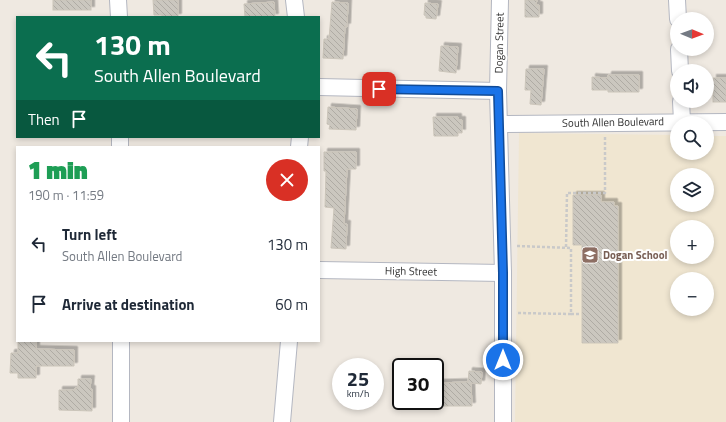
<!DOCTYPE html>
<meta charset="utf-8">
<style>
body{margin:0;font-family:"Titillium Web",sans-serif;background:#f6f6f7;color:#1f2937;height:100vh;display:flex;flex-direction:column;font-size:15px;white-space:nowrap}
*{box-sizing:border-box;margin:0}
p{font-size:13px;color:#747a83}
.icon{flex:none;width:22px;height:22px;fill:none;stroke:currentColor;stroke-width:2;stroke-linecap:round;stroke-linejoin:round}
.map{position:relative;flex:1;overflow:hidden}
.sheet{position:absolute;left:16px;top:146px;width:304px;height:196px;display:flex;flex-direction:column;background:#fff;border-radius:0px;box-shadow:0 2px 6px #0003}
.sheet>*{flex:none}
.hud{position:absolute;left:16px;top:16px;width:304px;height:122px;border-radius:0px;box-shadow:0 2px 6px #0003;background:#0b6e4f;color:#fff;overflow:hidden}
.needle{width:26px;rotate:91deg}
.tools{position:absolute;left:670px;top:12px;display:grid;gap:8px}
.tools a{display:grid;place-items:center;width:44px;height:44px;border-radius:50%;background:#fff;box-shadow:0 2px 6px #0003;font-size:20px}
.speed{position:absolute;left:332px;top:358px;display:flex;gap:8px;font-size:20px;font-weight:700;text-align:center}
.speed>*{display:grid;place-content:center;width:52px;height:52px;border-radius:50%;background:#fff;box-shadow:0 2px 6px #0003;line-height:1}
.speed small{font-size:10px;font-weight:400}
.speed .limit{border:2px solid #111;border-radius:6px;background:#fff;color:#111}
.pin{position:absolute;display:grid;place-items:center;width:34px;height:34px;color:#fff;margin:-17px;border-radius:8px;box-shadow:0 2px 6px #0006}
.me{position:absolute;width:44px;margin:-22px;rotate:0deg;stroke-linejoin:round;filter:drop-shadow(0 0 3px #0008)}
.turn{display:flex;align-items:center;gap:14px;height:84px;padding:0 12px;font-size:18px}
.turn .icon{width:52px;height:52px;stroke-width:2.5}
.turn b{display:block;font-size:28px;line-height:34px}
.then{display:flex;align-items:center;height:38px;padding:0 12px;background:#0003;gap:8px;font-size:15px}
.round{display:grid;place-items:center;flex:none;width:42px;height:42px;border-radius:21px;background:#f6f6f7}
.overview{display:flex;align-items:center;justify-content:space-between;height:68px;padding:0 12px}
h1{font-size:24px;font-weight:800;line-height:30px;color:#1e9e55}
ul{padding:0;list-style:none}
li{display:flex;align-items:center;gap:12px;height:60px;padding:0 12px}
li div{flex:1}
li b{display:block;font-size:15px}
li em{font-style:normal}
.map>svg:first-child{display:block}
.education{fill:#f0e6d1;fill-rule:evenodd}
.building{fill:url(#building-back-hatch);stroke:#cbc5ba;filter:url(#shadow)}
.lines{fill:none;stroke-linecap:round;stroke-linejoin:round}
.minor-casing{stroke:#b4b7c1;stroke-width:18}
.path{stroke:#c9c9c9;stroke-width:2.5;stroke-dasharray:3 2;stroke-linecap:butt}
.minor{stroke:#fff;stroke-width:16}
.route-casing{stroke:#114b97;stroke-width:10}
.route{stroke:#1a73e8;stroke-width:7}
.labels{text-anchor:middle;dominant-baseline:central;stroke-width:4;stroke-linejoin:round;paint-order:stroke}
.street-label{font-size:11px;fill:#2e2e2e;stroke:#fff}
.education-label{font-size:11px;font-weight:bold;fill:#785e54;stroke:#fff;text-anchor:start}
</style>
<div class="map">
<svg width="726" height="422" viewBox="0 0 726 422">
<defs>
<pattern id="building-back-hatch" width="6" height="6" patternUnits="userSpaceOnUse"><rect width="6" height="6" fill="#cbc7bf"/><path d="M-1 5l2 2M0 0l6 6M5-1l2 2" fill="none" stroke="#afaba4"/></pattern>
<filter id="shadow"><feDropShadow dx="3.5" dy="-3.5" stdDeviation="0" flood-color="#0004"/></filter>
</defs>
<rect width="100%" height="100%" fill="#efe9e1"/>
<path class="education" d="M519 133 677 135V153H707V136H726V422H515ZM677 175H707V205H677ZM677 227H707V257H677ZM677 279H707V309H677Z"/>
<g class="building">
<rect x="53" y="0" width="38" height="10"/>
<path d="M153 0H178V17H162V15H154Z"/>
<path d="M525 0H537L536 5H539V17H525Z"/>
<path d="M274 2 275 17H245L244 4Z"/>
<path d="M332 2 348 3 347 27 345 26 343 59 323 58 324 39H329Z"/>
<path d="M425 3 438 4 436 19 426 18V16L424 15Z"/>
<path d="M441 46 458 47 456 73 439 71Z"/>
<path d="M526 69H544L541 105 530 104 531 90H525Z"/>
<path d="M608 75H639V92H608V90H592V77L608 78Z"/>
<rect x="713" y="78" width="13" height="24"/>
<path d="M328 107 357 109 356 130 329 129 330 125 327 124Z"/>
<path d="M433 117H458V120H462V133L458 132V136H434Z"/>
<path d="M324 152H356V169H347L344 224H347L346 249 331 248 334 208 325 207 326 171H324Z"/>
<path d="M573 195H601V202H614V206H618V343H582V245H573Z"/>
<path d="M18 341H36V349L74 350V366H36V378H18V373H10L11 353H18Z"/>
<path d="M469 371 482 372 481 384 471 383 472 406H435V383L468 382Z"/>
<path d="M78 379H91L90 389H92V411L59 410V390H75V388H78Z"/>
</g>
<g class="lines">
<g class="minor-casing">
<g id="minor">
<path d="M118 0 119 17"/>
<path d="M294 0 296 17"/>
<path d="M500 0 498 91 503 273V422"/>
<path d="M677 0 678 19"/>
<path d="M679 49 680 71"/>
<path d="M319 87 498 91"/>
<path d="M681 101 682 121"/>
<path d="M499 124 726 122"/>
<path d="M120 137V147"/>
<path d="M299 147 300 137"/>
<path d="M319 270 503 273"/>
<path d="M121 422V341"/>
<path d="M282 422 289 341"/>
</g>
</g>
<g class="path">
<path d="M517 246 571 248V314L517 313"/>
<path d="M566 247 567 193H605V136"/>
<path d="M571 314H581"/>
</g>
<use href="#minor" class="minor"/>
</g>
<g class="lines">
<g class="route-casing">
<path id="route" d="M379 89 498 91 503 273V360"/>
</g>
<use href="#route" class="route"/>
</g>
<defs>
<g id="school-square" transform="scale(0.9)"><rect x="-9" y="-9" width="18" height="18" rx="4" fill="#8d6e63" stroke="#fff"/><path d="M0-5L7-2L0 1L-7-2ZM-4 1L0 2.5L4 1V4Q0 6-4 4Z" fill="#fff"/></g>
</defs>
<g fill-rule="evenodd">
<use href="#school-square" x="590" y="255"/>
</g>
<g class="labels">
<g class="street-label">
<text transform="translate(499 43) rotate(-89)">Dogan Street</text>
<text transform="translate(613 122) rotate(-1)">South Allen Boulevard</text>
<text transform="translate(411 271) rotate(1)">High Street</text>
</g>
<g class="education-label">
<text x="603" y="255">Dogan School</text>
</g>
</g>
</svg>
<div class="tools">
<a><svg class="needle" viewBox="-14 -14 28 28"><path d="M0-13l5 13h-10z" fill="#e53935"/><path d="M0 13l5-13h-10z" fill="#747a83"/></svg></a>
<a><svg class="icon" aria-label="sound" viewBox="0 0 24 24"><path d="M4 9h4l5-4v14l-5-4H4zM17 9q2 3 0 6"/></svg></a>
<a><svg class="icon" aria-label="search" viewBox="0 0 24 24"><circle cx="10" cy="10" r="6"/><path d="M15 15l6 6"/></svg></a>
<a><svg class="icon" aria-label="layers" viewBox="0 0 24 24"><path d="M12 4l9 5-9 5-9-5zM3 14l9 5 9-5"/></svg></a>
<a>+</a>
<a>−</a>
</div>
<div class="speed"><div>25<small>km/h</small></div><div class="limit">30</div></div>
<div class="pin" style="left:379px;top:89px;background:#d93025"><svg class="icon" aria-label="arrive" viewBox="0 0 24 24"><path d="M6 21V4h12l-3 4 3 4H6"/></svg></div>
<svg class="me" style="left:503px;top:360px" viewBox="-20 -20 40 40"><circle r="17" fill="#1a73e8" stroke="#fff" stroke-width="3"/><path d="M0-11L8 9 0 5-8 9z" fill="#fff"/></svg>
<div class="hud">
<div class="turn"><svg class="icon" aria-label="left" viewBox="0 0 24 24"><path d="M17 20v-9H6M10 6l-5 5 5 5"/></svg><div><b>130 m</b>South Allen Boulevard</div></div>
<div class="then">Then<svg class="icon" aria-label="arrive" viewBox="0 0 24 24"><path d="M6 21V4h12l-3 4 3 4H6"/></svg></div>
</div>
<section class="sheet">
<div class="overview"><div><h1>1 min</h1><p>190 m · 11:59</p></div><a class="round" style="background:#d93025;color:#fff"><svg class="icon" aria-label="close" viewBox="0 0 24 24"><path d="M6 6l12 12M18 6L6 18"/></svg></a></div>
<ul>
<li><svg class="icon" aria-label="left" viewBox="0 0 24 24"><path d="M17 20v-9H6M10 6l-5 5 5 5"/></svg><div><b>Turn left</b><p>South Allen Boulevard</p></div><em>130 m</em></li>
<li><svg class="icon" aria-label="arrive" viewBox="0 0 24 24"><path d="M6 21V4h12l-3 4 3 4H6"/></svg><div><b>Arrive at destination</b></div><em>60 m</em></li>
</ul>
</section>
</div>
